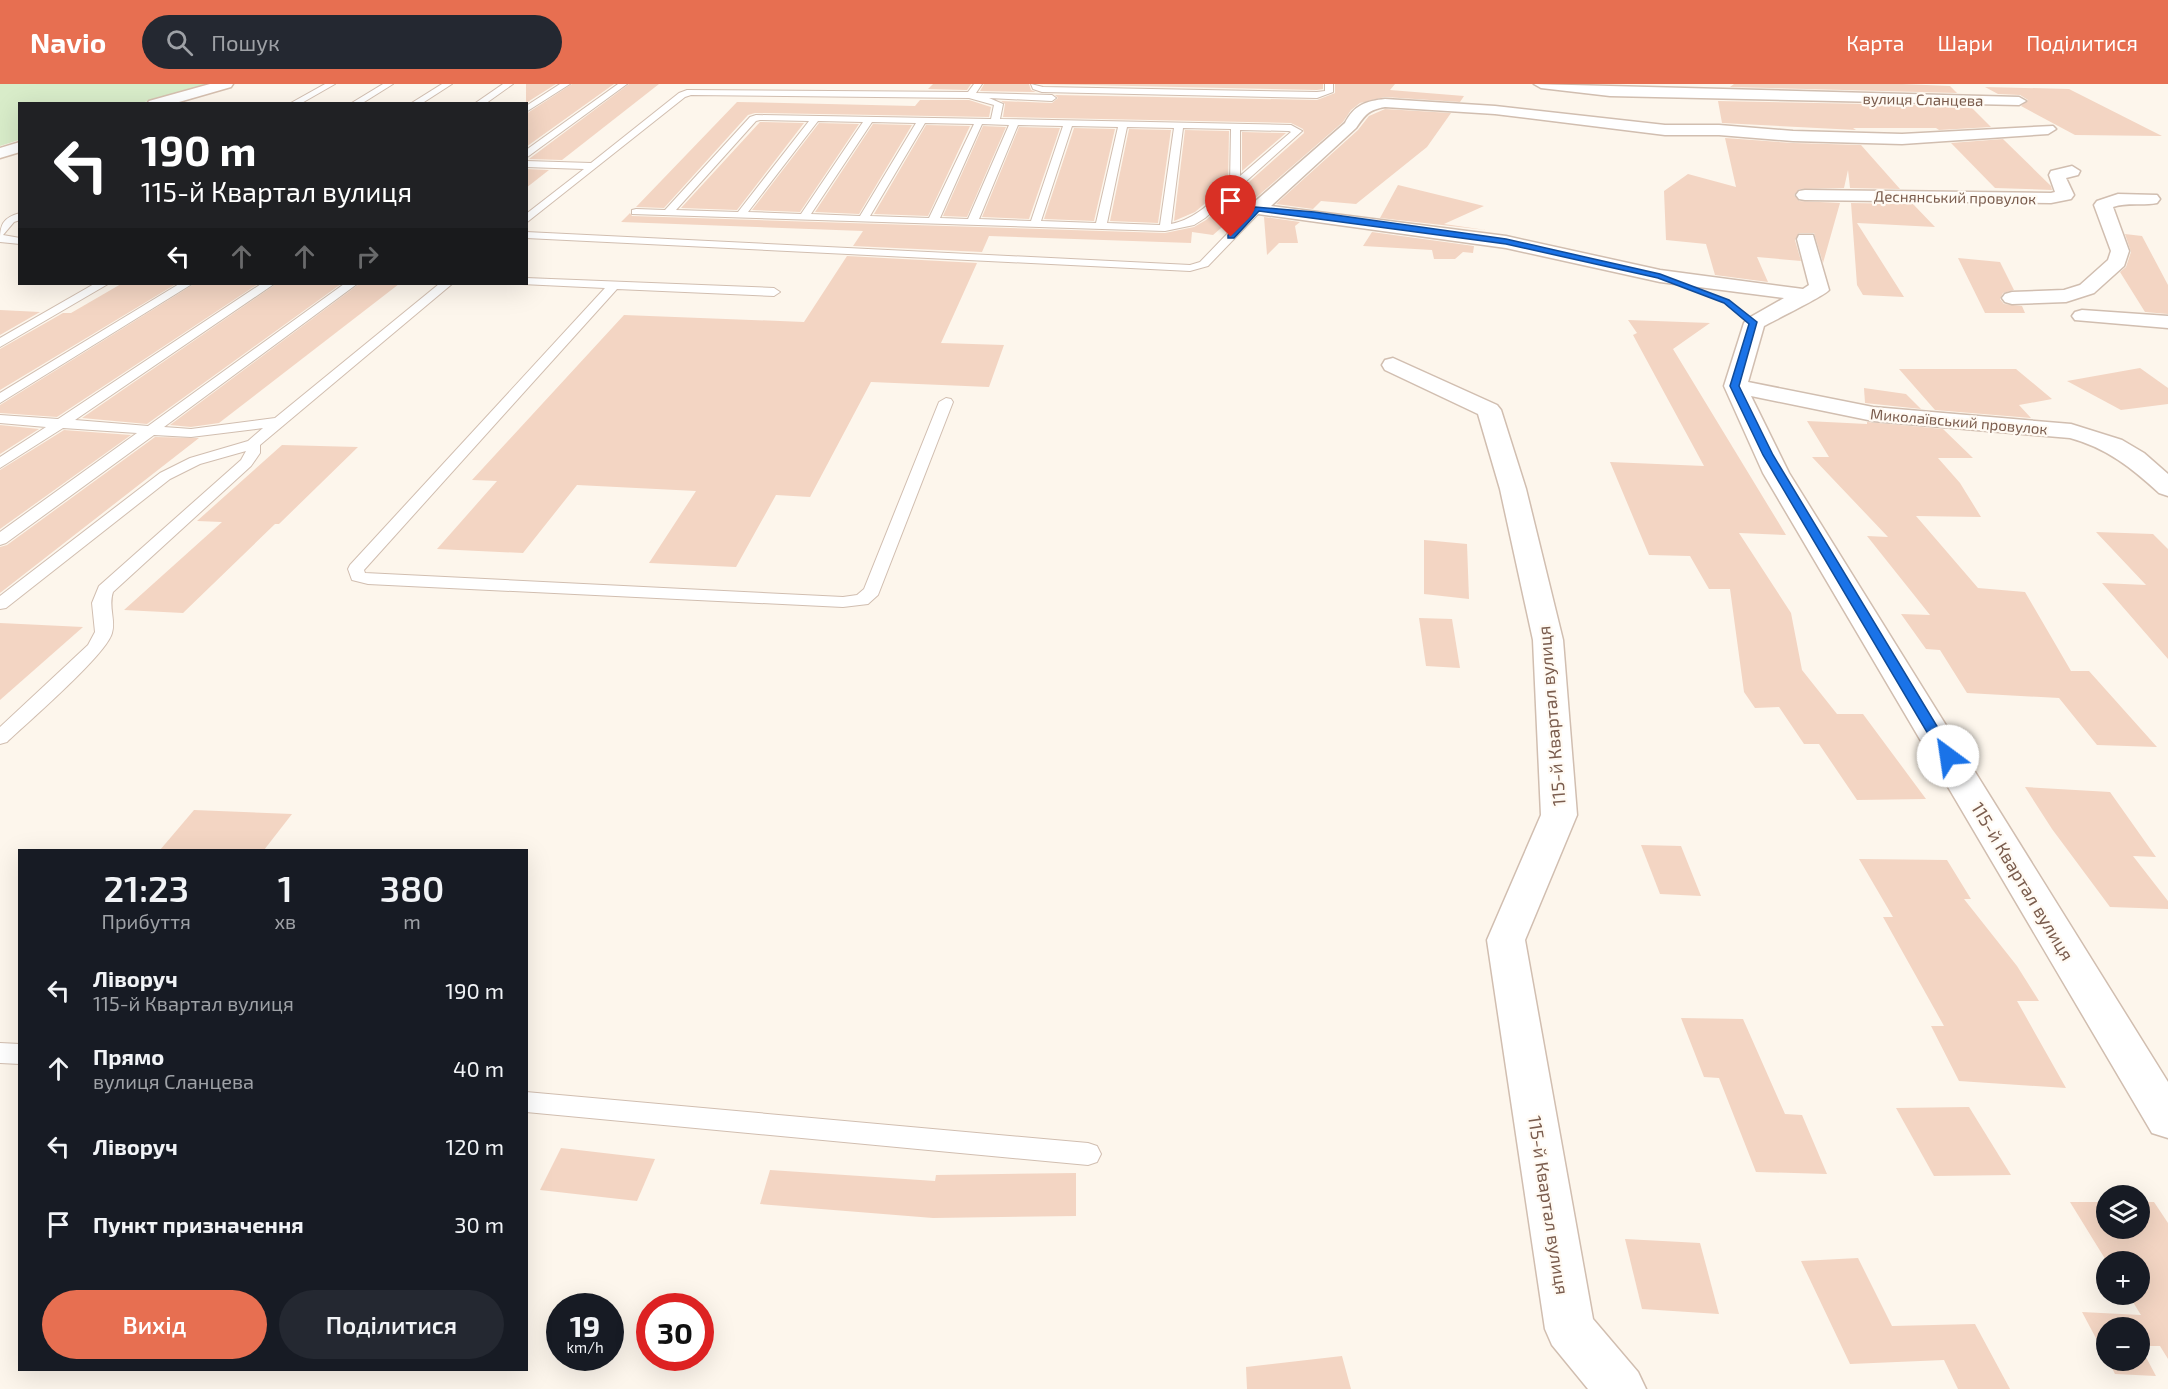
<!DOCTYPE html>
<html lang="uk">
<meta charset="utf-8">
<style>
body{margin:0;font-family:"Exo 2",sans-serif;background:#242831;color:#f1f3f6;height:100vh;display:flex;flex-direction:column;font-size:22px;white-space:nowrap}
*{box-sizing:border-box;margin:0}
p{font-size:20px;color:#9ea1a6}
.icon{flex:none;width:33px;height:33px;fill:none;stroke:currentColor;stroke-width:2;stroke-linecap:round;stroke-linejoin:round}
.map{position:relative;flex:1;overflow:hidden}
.panel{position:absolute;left:18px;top:765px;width:510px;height:522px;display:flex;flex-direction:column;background:#171b24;border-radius:0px;box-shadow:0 6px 24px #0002}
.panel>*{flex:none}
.hud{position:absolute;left:18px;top:18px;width:510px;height:183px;border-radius:0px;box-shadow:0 6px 24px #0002;background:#202124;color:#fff;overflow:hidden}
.fabs{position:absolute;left:2096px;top:1101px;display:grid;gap:12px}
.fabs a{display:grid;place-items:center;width:54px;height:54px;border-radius:50%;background:#171b24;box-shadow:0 6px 24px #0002;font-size:30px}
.speed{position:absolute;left:546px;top:1209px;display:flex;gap:12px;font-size:30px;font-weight:700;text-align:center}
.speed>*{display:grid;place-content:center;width:78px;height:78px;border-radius:50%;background:#171b24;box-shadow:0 6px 24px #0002;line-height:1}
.speed small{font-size:15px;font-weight:400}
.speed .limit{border:9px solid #d22;background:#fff;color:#111}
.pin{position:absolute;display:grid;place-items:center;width:51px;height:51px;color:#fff;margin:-62px -26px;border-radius:50% 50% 50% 0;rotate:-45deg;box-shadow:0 0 6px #0007}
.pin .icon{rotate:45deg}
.me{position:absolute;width:66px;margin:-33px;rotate:329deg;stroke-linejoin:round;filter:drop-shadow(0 0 4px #0008)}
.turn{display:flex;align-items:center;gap:21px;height:126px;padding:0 24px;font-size:27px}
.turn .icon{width:78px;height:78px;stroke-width:2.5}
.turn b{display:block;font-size:42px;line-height:51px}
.lanes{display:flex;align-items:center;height:57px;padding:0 24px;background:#0003;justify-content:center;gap:30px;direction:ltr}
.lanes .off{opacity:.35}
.eta{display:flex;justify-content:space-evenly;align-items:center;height:102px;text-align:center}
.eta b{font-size:36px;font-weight:600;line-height:42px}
.button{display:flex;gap:12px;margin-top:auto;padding:12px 24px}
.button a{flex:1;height:69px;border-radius:36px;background:#e76f51;color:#fff;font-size:24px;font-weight:600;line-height:69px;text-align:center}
.button a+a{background:#242831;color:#f1f3f6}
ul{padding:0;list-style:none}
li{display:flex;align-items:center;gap:18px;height:78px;padding:0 24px}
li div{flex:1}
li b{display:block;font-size:22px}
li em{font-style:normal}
header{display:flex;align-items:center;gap:36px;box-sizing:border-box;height:84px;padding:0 30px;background:#e76f51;color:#fff}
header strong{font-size:28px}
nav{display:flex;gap:33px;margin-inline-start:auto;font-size:21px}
.search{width:420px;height:54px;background:#242831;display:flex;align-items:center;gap:15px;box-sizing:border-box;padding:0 21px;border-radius:33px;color:#9ea1a6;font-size:22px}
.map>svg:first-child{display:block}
.green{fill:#d8ecc9}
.building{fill:#f3d5c3}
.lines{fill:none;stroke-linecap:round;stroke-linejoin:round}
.lane-casing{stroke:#d1beb0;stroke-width:2}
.street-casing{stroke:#d1beb0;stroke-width:3}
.secondary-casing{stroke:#d6c0b0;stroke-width:3}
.lane{fill:#fff;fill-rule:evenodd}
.street{fill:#fff;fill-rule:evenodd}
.secondary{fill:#fff;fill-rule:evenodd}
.route{fill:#1a73e8;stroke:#114b97;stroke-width:1.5}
.labels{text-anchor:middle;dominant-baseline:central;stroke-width:4.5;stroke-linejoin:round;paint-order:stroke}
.far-street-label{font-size:15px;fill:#7a5c4d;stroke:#fffaf3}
.street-label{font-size:18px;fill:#7a5c4d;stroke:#fffaf3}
</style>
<header>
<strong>Navio</strong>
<div class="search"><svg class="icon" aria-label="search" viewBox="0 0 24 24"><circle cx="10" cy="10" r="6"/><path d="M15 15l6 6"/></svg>Пошук</div>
<nav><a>Карта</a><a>Шари</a><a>Поділитися</a></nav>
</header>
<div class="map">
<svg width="2168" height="1305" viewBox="0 0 2168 1305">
<rect width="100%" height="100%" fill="#fdf6ec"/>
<path class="green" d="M0 0H208L141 19 20 20 19 56 0 62Z"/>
<g class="building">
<path d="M526 0H556L526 19Z"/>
<path d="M572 0H614L526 63V30Z"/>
<path d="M629 0H659L562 76 529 75Z"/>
<path d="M933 0H971L967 6 928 5Z"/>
<path d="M984 0H1029L1031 6 1036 8 980 7Z"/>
<path d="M1040 0H1323V5L1317 6Z"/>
<path d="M1335 0H1395L1390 6 1464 12 1460 18 1385 13 1360 19 1351 26 1343 38 1213 151 1192 148 1191 159 989 152 982 168 853 162 863 147 621 138 630 129 632 132 1165 149 1194 143 1206 136 1304 49 1303 45 1291 39 1003 33 1005 20 1001 17 1052 19 1058 14 1055 11 1317 16 1335 9Z"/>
<path d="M1734 0H1902L1950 2 1957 9 1730 3Z"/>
<path d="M1985 3 2069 5 2162 52 2075 51 2021 22 2028 16 2020 11 1998 10Z"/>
<path d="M920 16H969L991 23 989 33 755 29 748 31 664 124 636 123 737 18 915 22Z"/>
<path d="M1718 17 1970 22 1991 43 1939 46 1936 44H1853L1856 46 1722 39Z"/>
<path d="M1385 25 1451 29 1427 63 1356 120 1321 117 1313 125 1276 120 1358 46 1369 32Z"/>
<path d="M760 38 804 39 737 126 681 124Z"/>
<path d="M819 39 859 40 800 128 752 126Z"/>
<path d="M873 40 912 41 859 130 815 128Z"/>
<path d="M926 41 970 42 928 132 874 130Z"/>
<path d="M983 42 1006 43 967 133 943 132Z"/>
<path d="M1019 43 1060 44 1029 135 982 133Z"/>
<path d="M1074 44 1115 45 1094 137 1044 135Z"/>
<path d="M1129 45 1171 46 1158 139 1110 137Z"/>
<path d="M1185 46 1229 47 1228 100 1195 128 1174 137Z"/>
<path d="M1242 48 1286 49 1242 87Z"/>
<path d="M1725 54 1793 59 1861 61 1900 105 1850 104 1848 86 1844 104 1799 105 1794 111 1799 117 1840 119 1823 179 1814 149H1799L1795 156 1801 177 1757 173 1768 198 1715 191 1706 160 1666 156 1664 107 1688 90 1736 103Z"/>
<path d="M2003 55 2051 102 2052 106 1995 104 1951 59Z"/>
<path d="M526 85 549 86 526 104Z"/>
<path d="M1398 101 1484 122 1444 140 1486 146 1380 134Z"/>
<path d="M1851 119 1913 120 1935 143 1857 139 1904 213 1863 211 1857 201Z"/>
<path d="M1264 133 1300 138 1295 142 1298 159H1279L1267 171Z"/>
<path d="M1372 148 1474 162 1473 169 1463 168 1455 175H1434L1432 166 1363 162Z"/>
<path d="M2125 150 2142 152 2168 201V230L2145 228 2120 188 2126 183 2131 168Z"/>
<path d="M847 172 977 179 941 259 1004 261 989 303 871 298 810 413 776 411 736 483 649 479 696 407 577 401 523 469 437 465 497 397 472 396 624 231 804 238Z"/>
<path d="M1958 174 2000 178 2014 206 2003 209 2000 215 2004 220 2022 222 2025 229H1985Z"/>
<path d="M121 200H176L0 306V265L63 229H71Z"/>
<path d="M194 200H258L57 333 0 329V321Z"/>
<path d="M276 200H341L147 340 82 334Z"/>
<path d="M359 200H399L219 339 191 343 170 341Z"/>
<path d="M0 226 40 228 0 251Z"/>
<path d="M1628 236 1710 239 1673 265 1786 451 1739 449 1791 529 1802 586 1837 630H1863L1926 715 1857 716 1819 660H1804L1779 623 1755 624 1744 608 1730 505H1709L1690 472 1649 471 1610 378 1704 382 1633 251 1637 249Z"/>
<path d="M2140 284 2168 304V320L2121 326 2067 297Z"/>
<path d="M1899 285H2016L2052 315 2019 321 2031 334 1935 326Z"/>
<path d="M1864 304 1906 310 1921 325 1865 319Z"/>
<path d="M1807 337 1867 340V338L1943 345 1973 374H1938L1960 399 1981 433 1916 432 1978 504 2025 508 2071 587H2089L2157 663 2097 661 2059 614 1967 609 1940 566 1926 565 1901 530 1930 531 1867 452 1888 453 1812 373H1829Z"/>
<path d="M0 341 39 345 0 370Z"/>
<path d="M64 346 131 351 0 445V386Z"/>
<path d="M155 353 199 354 0 509V463L7 461Z"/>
<path d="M282 361 358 363 279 440H275L183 529 124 526 222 438 197 437Z"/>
<path d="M2096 448 2153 450 2168 465V575L2102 499 2146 501Z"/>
<path d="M1424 456 1467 460 1469 515 1424 510Z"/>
<path d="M1419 534 1452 535 1460 584 1426 582Z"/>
<path d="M0 539 83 543 0 616Z"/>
<path d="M2025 703 2110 708 2156 773 2133 772 2168 817V825L2110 823 2052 745Z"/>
<path d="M194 726 292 730 264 766H160Z"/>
<path d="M1641 761 1681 762 1701 812 1660 810Z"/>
<path d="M1859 775 1947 776 1971 815H1964L2017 882 2039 917H2017L2066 1004 1959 997 1931 942H1944L1883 833H1893Z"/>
<path d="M1681 934 1743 935 1785 1030 1802 1031 1827 1090 1756 1088 1719 994 1704 993Z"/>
<path d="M1969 1023 2011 1091 1934 1092 1896 1024Z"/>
<path d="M561 1064 655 1075 637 1117 540 1106Z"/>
<path d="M770 1086 935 1097 936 1091 1076 1089V1132L933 1134 760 1120Z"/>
<path d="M2070 1118H2106V1144H2139V1118H2154L2168 1139V1275L2160 1262H2140L2156 1292 2115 1290 2108 1276H2139V1244H2106V1273L2082 1228 2141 1231 2128 1210H2139V1178H2107Z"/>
<path d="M1625 1155 1700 1159 1719 1230 1642 1225Z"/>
<path d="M1858 1174 1892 1242 1975 1240 2010 1305H1958L1944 1276 1850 1280 1801 1177Z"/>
<path d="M1342 1272 1351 1305H1247L1246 1283Z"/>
</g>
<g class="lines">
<g class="lane-casing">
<g id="lane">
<path d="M325 0H335L300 20H289Z"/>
<path d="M383 0H393L361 20H350Z"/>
<path d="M442 0H452L421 20H410Z"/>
<path d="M503 0H513L485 20H474Z"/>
<path d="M560 0H570L526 28V22Z"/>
<path d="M618 0H627L526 74V66Z"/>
<path d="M974 0H982L976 9 1052 11 1056 14 1052 17 989 14 1003 20 1000 35 1291 41 1302 47 1205 134 1194 141 1165 147 632 130V126L636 125 665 126 750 33 756 31 991 35 994 21 969 14 691 11 685 13 526 139V130L584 85 526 83V77L591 79 679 9 687 6 968 8ZM760 36 809 37 738 128 676 126 756 37ZM818 37 863 38 801 130 748 128ZM872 38 916 39 860 132 811 130ZM925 39 974 40 929 134 870 132ZM982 40 1009 41 968 135 940 134ZM1018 41 1063 42 1031 137 979 135ZM1072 42 1118 43 1096 139 1041 137ZM1127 43 1174 44 1160 141 1107 139ZM1183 44 1231 45 1230 101C1212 117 1196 135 1171 140ZM1240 46 1289 47 1291 48 1240 92Z"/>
<path d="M1031 0 1043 3 1317 8 1325 7V0H1333V8L1317 14 1042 8 1033 5Z"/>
<path d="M1257 122 1262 125 1261 127 1208 182 1190 187 526 154V148L1190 181 1200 178 1253 123Z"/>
<path d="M20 129V136L14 138 3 151 20 154V160L0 158C0 141 2 134 20 129Z"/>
<path d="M526 194 774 204 780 208 774 212 617 205 364 486 365 489 843 513 857 511 864 505 939 318 946 314 951 315 953 318 878 511 868 520 843 523 368 500 352 496 348 485 350 481 605 204 522 200H526Z"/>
<path d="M94 200H108L0 263V254Z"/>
<path d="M179 200H192L0 319V309Z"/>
<path d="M261 200H274L75 336 148 342 344 200H357L164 343 191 345 275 334 439 200H452L260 361V369L251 382 113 508C108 523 116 536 112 549 107 570 27 639 7 658L0 660V643L88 561 95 548 92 519 99 502 241 376 246 367 200 380 170 395 6 524 0 525V512L160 389 190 374 248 357 263 344 191 353 154 351 6 459 0 461V448L137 349 63 344 0 384V373L46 343 0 339V331L58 335Z"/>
<path d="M0 959 20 960V980L0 979Z"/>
<path d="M526 1008 1088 1059 1097 1062 1101 1070 1097 1078 1088 1081 526 1028Z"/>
</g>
</g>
<g class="street-casing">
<g id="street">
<path d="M1534 0 2019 13 2026 17 2019 21 1610 12 1541 4Z"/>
<path d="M1385 15 1495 22 1665 41H1719L1793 47 1902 50 2053 42 2056 45 2048 50 1902 60 1793 57 1719 51H1665L1495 30 1385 23C1368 26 1365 31 1356 44L1271 122 1506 152 1660 186 1803 205 1809 201 1797 155 1799 151H1813L1829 206C1826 211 1773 237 1764 242L1748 298 1873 323 2071 340 2122 356 2144 369 2168 390V412L2159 409C2132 384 2107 364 2070 354L1873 337 1751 312 1789 389 2168 998V1054L2152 1049 1763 389 1724 302 1744 239 1747 235 1784 214 1660 198 1506 164 1251 129 1248 125 1251 121 1345 39C1354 21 1366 17 1385 15Z"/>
<path d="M2072 82 2080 87 2078 91 2066 94 2074 111 2071 115 2051 119 1805 116 1799 115 1796 111 1799 107 1805 106 2051 109 2055 108 2049 91 2051 87Z"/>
<path d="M2118 110 2157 111 2160 115 2157 119C2142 122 2127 118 2113 123L2129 167 2124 182 2094 209 2066 218 2012 220 2005 218 2002 214 2005 210 2012 208 2064 206 2080 201 2108 176 2111 167 2094 121 2097 117Z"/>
<path d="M2082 226 2168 232V244L2075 236 2072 232 2075 228Z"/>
<path d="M1393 274 1497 321 1501 326 1526 405 1563 556 1577 731 1525 856 1593 1235 1638 1288 1646 1305H1588L1552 1261 1545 1245 1487 856 1541 731 1533 556 1500 405 1478 330 1385 286 1382 281 1385 276Z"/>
</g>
</g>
<g class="secondary-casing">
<g id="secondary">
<path d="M210 0H233L231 3 172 20H147L149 17Z"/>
<path d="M20 58V68L0 74V64Z"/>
</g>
</g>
<use href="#lane" class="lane"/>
<use href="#street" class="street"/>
<use href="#secondary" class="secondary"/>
</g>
<path class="route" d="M1255 123 1314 128 1506 155 1660 190 1729 216 1757 238 1739 302 1773 371 1955 672 1953 675 1948 676 1941 672 1763 371 1730 302 1749 240 1724 219 1658 194 1506 160 1259 127 1234 154H1228V151Z"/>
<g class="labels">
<g class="far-street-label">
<text transform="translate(1923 15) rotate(1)">вулиця Сланцева</text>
<text transform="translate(1955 113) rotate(1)">Деснянський провулок</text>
<text transform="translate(1959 337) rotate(5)">Миколаївський провулок</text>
</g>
<g class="street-label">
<text transform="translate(1551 632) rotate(-95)">115-й Квартал вулиця</text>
<text transform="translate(2023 797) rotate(59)">115-й Квартал вулиця</text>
<text transform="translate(1549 1121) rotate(81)">115-й Квартал вулиця</text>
</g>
</g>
</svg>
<div class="fabs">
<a><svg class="icon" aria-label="layers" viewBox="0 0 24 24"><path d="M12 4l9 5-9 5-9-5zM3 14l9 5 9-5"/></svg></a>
<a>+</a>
<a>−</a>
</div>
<div class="speed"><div>19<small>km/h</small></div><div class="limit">30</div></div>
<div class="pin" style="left:1231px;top:153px;background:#d93025"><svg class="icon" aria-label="arrive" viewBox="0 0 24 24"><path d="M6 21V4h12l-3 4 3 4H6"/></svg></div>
<svg class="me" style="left:1948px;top:672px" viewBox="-20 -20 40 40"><circle r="19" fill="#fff"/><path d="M0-13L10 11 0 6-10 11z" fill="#1a73e8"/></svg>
<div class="hud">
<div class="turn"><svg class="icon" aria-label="left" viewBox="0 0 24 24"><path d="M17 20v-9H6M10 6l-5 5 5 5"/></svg><div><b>190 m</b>115-й Квартал вулиця</div></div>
<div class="lanes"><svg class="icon" aria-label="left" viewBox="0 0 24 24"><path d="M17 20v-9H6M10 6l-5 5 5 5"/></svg><svg class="icon off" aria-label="ahead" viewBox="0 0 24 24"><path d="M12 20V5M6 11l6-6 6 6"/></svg><svg class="icon off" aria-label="ahead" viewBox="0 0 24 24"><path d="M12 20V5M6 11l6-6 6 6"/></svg><svg class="icon off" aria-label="right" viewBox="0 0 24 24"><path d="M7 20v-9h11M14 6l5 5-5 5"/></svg></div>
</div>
<section class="panel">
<div class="eta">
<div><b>21:23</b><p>Прибуття</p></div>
<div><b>1</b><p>хв</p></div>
<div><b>380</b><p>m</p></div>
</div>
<ul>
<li><svg class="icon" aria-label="left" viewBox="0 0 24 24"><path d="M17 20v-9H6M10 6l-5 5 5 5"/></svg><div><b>Ліворуч</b><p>115-й Квартал вулиця</p></div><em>190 m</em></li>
<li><svg class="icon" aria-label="ahead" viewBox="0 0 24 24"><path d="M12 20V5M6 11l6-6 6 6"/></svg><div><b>Прямо</b><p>вулиця Сланцева</p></div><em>40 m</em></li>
<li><svg class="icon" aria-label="left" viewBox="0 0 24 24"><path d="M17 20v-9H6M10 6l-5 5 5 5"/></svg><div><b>Ліворуч</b></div><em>120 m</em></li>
<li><svg class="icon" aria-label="arrive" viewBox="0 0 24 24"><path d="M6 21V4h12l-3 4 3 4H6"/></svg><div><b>Пункт призначення</b></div><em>30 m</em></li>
</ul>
<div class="button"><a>Вихід</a><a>Поділитися</a></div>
</section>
</div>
